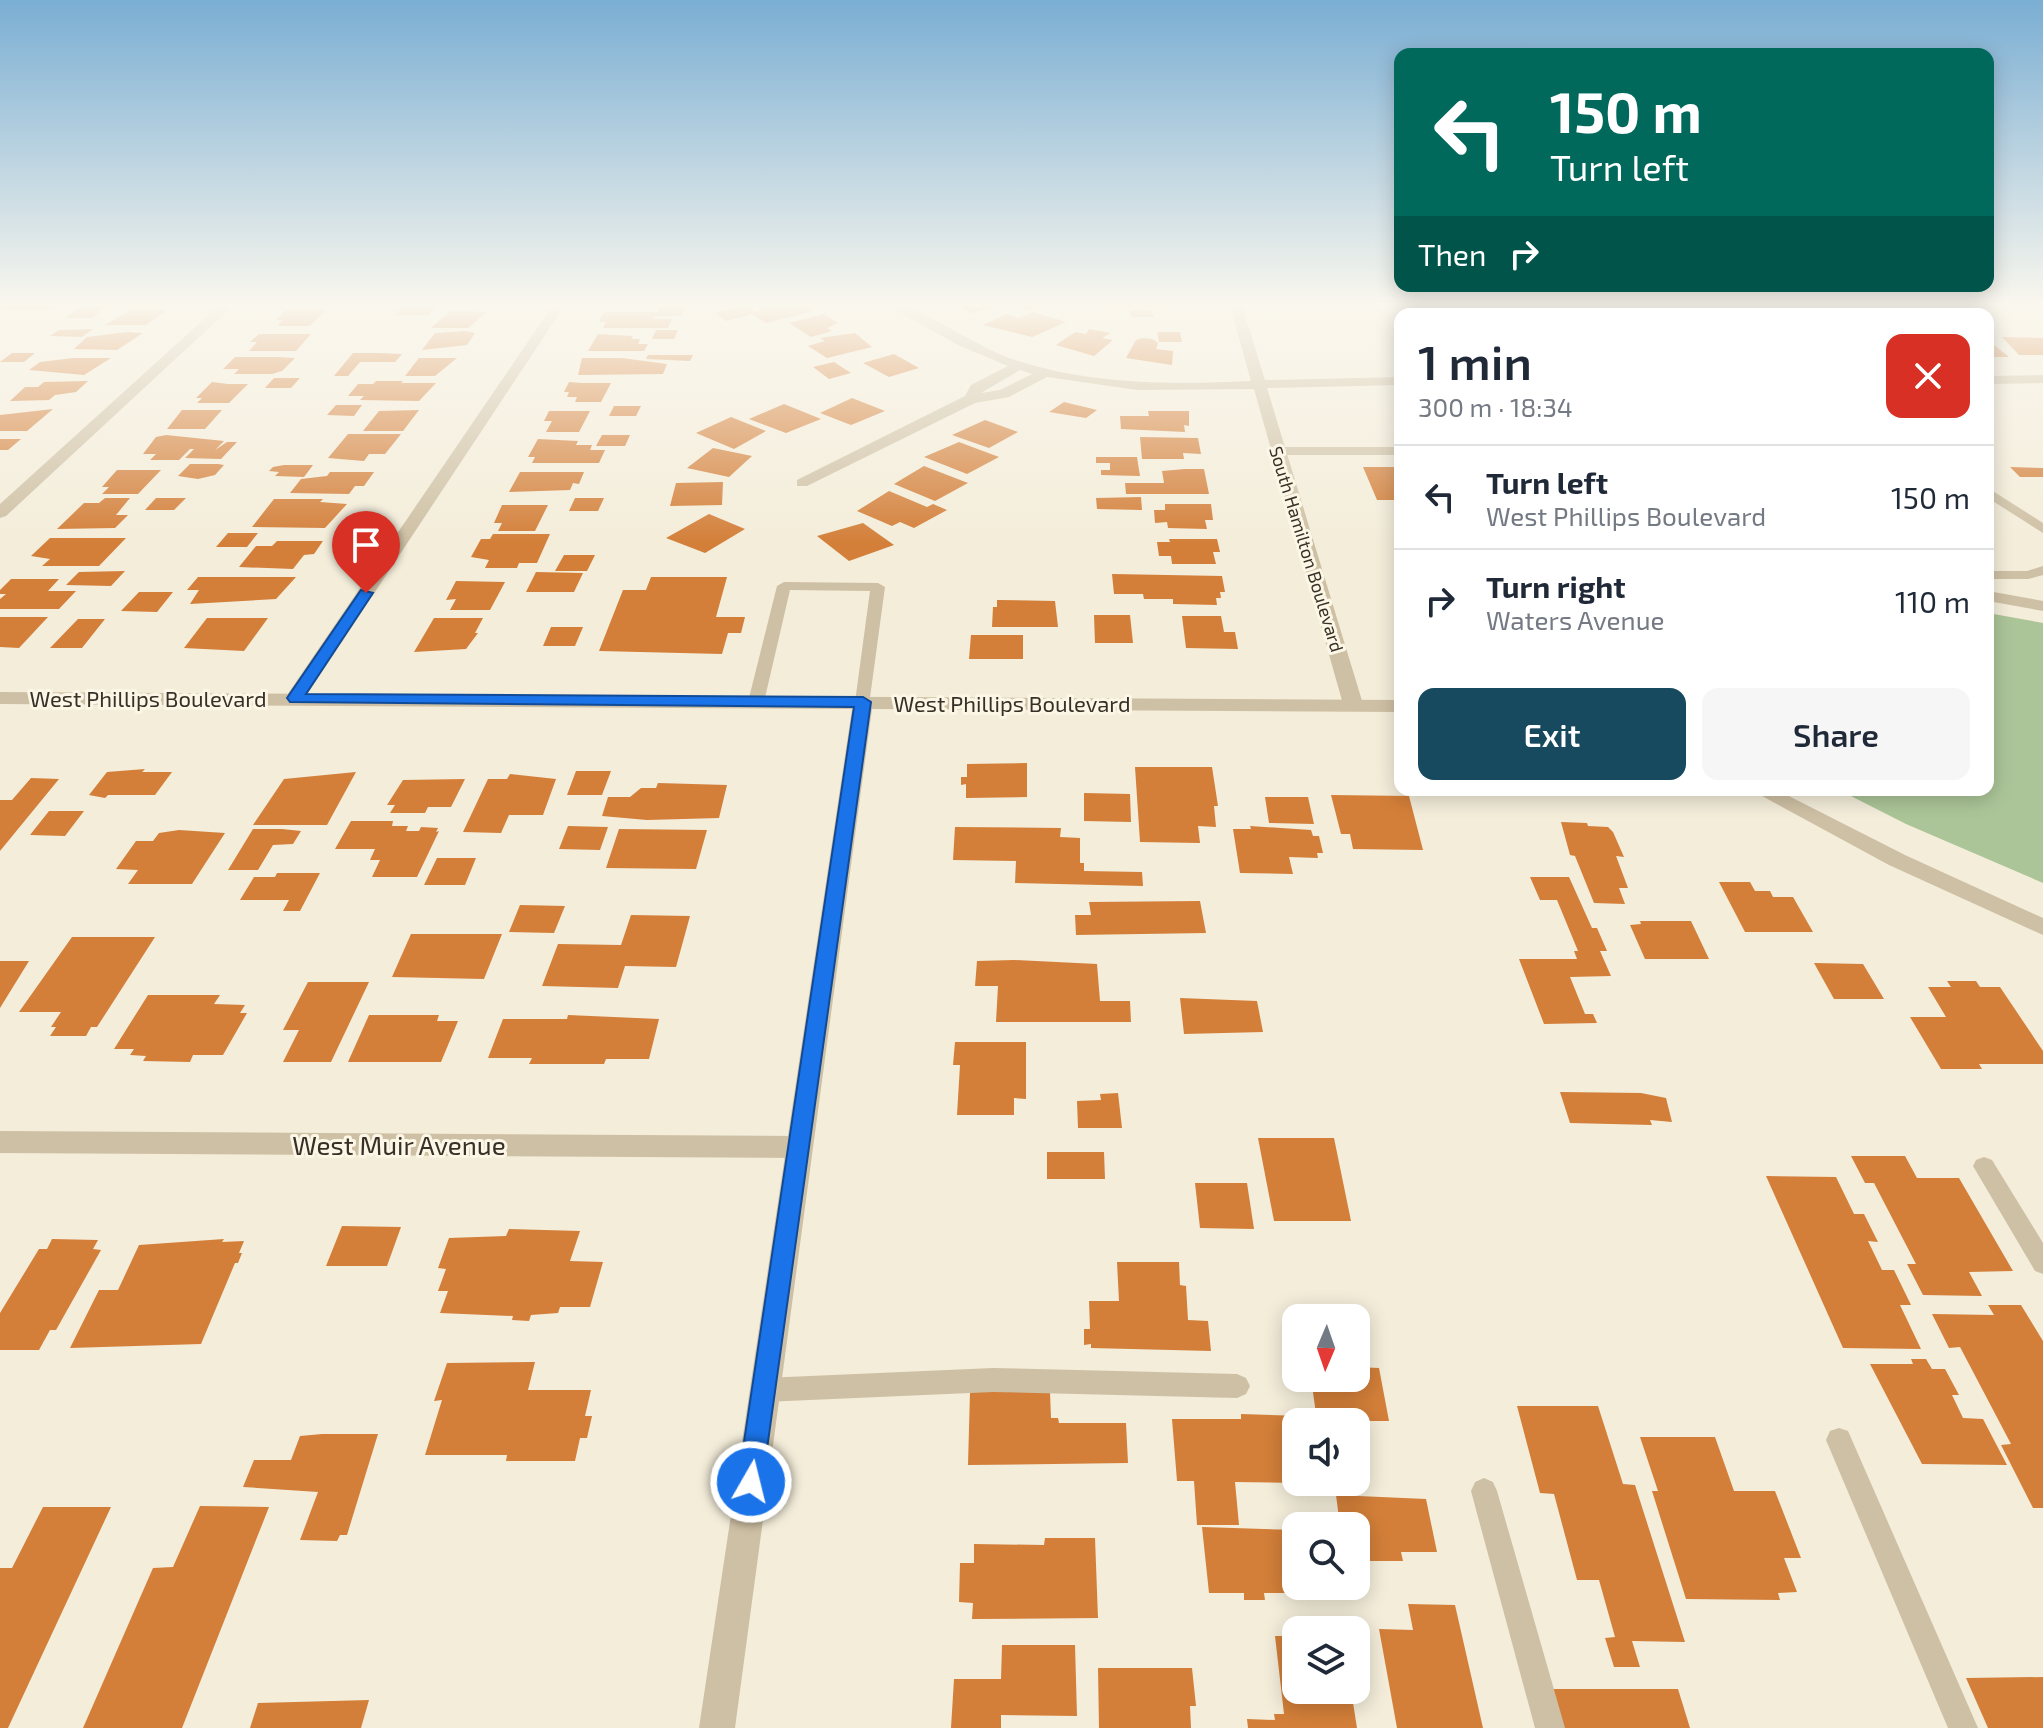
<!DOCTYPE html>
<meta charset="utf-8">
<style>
body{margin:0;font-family:"Exo 2",sans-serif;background:#f6f6f7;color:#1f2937;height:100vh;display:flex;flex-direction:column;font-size:30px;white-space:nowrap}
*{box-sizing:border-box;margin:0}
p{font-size:26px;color:#747a83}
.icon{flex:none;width:44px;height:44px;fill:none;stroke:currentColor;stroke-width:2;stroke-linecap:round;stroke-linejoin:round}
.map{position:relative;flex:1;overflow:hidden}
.drawer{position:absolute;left:1394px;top:308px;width:600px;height:488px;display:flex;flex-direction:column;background:#fff;border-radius:16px;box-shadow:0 4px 20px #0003}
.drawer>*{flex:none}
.banner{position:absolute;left:1394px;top:48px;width:600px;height:244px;border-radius:16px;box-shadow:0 4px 20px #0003;background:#00695c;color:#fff;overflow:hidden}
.needle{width:52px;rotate:182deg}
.buttons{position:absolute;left:1282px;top:1304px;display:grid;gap:16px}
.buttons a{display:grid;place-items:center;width:88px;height:88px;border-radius:16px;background:#fff;box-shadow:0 4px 20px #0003;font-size:40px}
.pin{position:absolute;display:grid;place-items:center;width:68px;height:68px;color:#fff;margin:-82px -34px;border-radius:50% 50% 50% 0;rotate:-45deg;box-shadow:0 0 8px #0007}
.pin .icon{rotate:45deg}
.me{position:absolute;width:88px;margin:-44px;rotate:8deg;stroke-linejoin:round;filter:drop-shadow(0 0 6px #0008)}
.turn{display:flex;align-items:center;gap:28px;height:168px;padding:0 24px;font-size:36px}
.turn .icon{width:104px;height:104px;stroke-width:2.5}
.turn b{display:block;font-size:56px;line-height:68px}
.then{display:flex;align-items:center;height:76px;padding:0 24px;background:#0003;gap:16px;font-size:30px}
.round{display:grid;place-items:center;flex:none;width:84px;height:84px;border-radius:16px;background:#f6f6f7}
.overview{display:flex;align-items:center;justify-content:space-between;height:136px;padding:0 24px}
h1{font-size:48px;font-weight:600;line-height:60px}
.cta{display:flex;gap:16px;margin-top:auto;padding:16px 24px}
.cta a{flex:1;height:92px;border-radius:16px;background:#174a5e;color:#fff;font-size:32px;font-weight:600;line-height:92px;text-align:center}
.cta a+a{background:#f6f6f7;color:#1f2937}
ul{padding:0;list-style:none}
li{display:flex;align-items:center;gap:24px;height:104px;padding:0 24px;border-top:2px solid #e0e1e3}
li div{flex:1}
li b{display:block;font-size:30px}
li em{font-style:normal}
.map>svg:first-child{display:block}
.green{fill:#acc598}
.building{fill:#d37f39}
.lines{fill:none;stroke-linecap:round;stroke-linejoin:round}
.service{fill:#cec0a4;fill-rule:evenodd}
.minor{fill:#cec0a4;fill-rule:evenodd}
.tertiary{fill:#cec0a4;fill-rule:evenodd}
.route{fill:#1a73e8;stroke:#114b97;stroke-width:2}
.labels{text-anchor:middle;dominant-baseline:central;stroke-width:6;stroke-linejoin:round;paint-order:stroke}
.far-street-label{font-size:18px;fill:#383026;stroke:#fbf6e6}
.street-label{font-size:22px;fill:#383026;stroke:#fbf6e6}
.near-street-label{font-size:26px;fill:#383026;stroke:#fbf6e6}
</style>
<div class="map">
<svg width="2043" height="1728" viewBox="0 0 2043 1728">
<rect width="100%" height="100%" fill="#f4edda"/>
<path class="green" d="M1988 613 2043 623V883L1906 824 1839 790H1988Z"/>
<g class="building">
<path d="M0 302H60L51 309H0L5 305Z"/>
<path d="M661 302H684L681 308H686L681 316H655L653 319H672L668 328H603L606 322H599L604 312H658Z"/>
<path d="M778 302H809L803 305 813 311 766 323 752 314 726 321 715 313 745 305 755 312Z"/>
<path d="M953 302H1007L1008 303 972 313Z"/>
<path d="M1020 302H1051V303L1028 310 1016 303Z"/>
<path d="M1108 302H1175L1176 307 1110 308Z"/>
<path d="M1653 302H1707L1717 314H1663Z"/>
<path d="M80 307H105L92 318H66Z"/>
<path d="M402 307H436L429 315H395Z"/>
<path d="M131 310H167L146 325H105Z"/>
<path d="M286 310H326L310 326H280L278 325 282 320H276Z"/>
<path d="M1130 310H1151L1154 317H1132Z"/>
<path d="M450 311 487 312 468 328H431Z"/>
<path d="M1033 312 1066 322 1032 337 983 325 1006 314 1019 318Z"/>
<path d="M824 314 838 323 827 328 832 331 811 337 789 323Z"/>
<path d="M93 329 82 337 50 336 59 330Z"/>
<path d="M1089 329 1111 333 1102 338 1113 340 1094 356 1056 345 1075 332 1086 334Z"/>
<path d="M656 330H678L674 339H652Z"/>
<path d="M465 331 475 333 467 345 422 350 435 333Z"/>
<path d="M127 332 143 333 117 350 74 349 87 337Z"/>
<path d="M1157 332H1180L1182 342H1159Z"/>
<path d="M855 333 872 347 827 358 808 346 825 341 820 338Z"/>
<path d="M259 334H311L296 351H249L257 342H250Z"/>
<path d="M598 334 633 336 631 339H640L638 344H648L644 351H588Z"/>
<path d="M2002 337 2043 338V355H2019Z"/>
<path d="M1142 338 1153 339 1158 343 1156 349 1173 351 1172 365 1126 358 1136 340Z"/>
<path d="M1988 340 2009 357H1993L1988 353Z"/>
<path d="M12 353H35L24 362H0Z"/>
<path d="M353 353H378L402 354 395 362H360L348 376H334Z"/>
<path d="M894 354 919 368 889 377 863 363Z"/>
<path d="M648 355H693L690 361 646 359Z"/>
<path d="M235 357H277L295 358 282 371 272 374H234L239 369H223Z"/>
<path d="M73 358H111L84 375 29 370 40 362Z"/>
<path d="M419 358H457L435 376H405Z"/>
<path d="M582 358H622L667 364 663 374 578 375Z"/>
<path d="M834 362 851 373 829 379 813 367Z"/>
<path d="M274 378H300L291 388H265Z"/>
<path d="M88 381 76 392 55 395 49 400 10 401 25 387H38L44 382Z"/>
<path d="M376 381H403L401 383H436L419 401 360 400 364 396H348L358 384H373Z"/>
<path d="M212 382 228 384H248L229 403H197L202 398H196Z"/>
<path d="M569 382 582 383H611L601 402H575L577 397H567L569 392H564Z"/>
<path d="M852 398 885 411 851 425 820 413Z"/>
<path d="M1064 402 1097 410 1086 418 1049 412Z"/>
<path d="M784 404 821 419 786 433 749 419Z"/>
<path d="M336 405H362L354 416 327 415Z"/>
<path d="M614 406H641L636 416H609Z"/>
<path d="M53 409 27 431H0V415Z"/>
<path d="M182 410H222L205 429H167Z"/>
<path d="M419 410 403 431H363L379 411Z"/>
<path d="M549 411H590L579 432H546L552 421H544Z"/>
<path d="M1148 411H1189V426L1184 425 1185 432 1121 429 1120 416H1149Z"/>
<path d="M731 417 766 431 734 449 696 433Z"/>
<path d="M985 420 1018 432 989 448 952 435Z"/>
<path d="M348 434H401L385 454H369L364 461 328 458Z"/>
<path d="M166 435 224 441 215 450 227 442H237L221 459 185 458 194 449H190L179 460H150L156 454H143L156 437Z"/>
<path d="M602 435H630L625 446H596Z"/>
<path d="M1140 437 1198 438 1201 454 1183 453 1184 459H1142Z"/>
<path d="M0 439H21L8 450H0Z"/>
<path d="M538 439 578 441 576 445H592L590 450H605L599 463H532L535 457H528Z"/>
<path d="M959 442 999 457 967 474 924 457Z"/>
<path d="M713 448 752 456 729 477 687 468Z"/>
<path d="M1096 457H1137L1140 476 1101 475V470H1110V463H1096Z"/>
<path d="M190 464H218L224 465 215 475 198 479 178 476Z"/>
<path d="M313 465 304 477 275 476 279 472 269 471 273 467 284 465Z"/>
<path d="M924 466 968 483 935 501 894 484Z"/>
<path d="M1363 467H1400V500H1377Z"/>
<path d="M2010 467 2043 468V477H2020Z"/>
<path d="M1185 469H1204L1209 494H1126L1125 483H1164L1162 471Z"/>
<path d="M117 470H161L138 494H102L109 487H102Z"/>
<path d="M330 472H374L364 486H355L349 494 290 493 301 479 327 476Z"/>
<path d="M520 472H584L579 484 573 483 570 490 509 492Z"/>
<path d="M723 482 722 505 670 506 676 483Z"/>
<path d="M889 491 927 507 933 504 947 510 914 528 900 522 892 526 857 511Z"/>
<path d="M1141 497 1142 510 1097 509 1096 498Z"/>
<path d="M105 498H130L116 515H128L115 528 57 529 84 503H99Z"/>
<path d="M156 498H186L174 510H145Z"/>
<path d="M575 498H604L598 511H569Z"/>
<path d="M274 499H323L320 502 347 504 325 528 252 527Z"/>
<path d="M1165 504H1211L1213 520H1205L1207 529 1168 528 1167 522 1155 523 1154 510H1165Z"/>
<path d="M502 505H548L535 531H498L502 523H494Z"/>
<path d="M709 514 745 529 705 553 666 538Z"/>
<path d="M863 523 894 545 849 561 817 536Z"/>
<path d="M228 533H258L247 547H216Z"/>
<path d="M493 534H550L537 563H519L517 568H485L489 560 471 557 481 539H490Z"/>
<path d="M50 538H126L99 566H42L50 559 31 556Z"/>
<path d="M1169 539H1217L1220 552H1213L1216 564H1172L1171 556H1159L1157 542H1170Z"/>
<path d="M277 541H323L314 554 304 555 293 569 239 567 256 546H272Z"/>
<path d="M564 555H595L587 571H555Z"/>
<path d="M125 571 111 586 66 585 79 572Z"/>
<path d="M536 572 583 573 574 592H526Z"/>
<path d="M1112 574 1222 576 1225 592H1220L1221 598H1216L1217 605 1173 604V599H1144L1143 594H1114Z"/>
<path d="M198 577H296L276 599 190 604 199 590H187Z"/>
<path d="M651 577H727L716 617H745L741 633H728L722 654 599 651 623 590H646Z"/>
<path d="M11 579H59L48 591H76L59 609H0V599L6 594H0V590Z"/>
<path d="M456 581 505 582 490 610H450L456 599 446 600Z"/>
<path d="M139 592H173L157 612 121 611Z"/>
<path d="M997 600 1055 601 1058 627H992L993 607H997Z"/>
<path d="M1094 615H1130L1133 643H1095Z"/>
<path d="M1182 616H1221L1224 632H1235L1238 649 1186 648Z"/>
<path d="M0 617H48L19 648 0 647Z"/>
<path d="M207 618H268L244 651 184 648Z"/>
<path d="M434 618H483L475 633H478L466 649 414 652Z"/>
<path d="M78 619H105L82 648H50Z"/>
<path d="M551 627H583L575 646H543Z"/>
<path d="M971 635H1023V659H969Z"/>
<path d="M1027 763V797L966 798V784L961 785V777H967V764Z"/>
<path d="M1135 767H1212L1218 806H1214L1216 827 1198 826 1200 843 1140 842Z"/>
<path d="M145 769 142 772H172L155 795H108L105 798 89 795 107 772Z"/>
<path d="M576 771H611L602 795H567Z"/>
<path d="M356 772 327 825H253L284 779Z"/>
<path d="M510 774 556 779 543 815H509L501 833 463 832 488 779H507Z"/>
<path d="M31 778 59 779 0 851V800H12Z"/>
<path d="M465 779 451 807H428L425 813H390L395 805H387L403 780Z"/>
<path d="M658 783 727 785 719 818 647 820 602 816 608 797H630L641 788H656Z"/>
<path d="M1084 793 1130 794 1131 822 1084 821Z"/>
<path d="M1331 795 1409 796 1423 850 1353 849 1350 834H1341Z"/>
<path d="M1265 797H1308L1314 824 1269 823Z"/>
<path d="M49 811H84L65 836 30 835Z"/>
<path d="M351 821H393L392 826H408L406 831H419L421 827 438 828 436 832 439 831 417 877H372L380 860H370L375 849H335Z"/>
<path d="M1561 822 1587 823 1588 826 1608 827 1613 832 1624 857 1616 856 1628 888H1619L1625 904 1594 903 1575 856 1570 855Z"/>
<path d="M568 826 608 827 600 850 559 849Z"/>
<path d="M1250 826 1311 830 1313 836H1319L1323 853H1317L1318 858 1289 857 1293 874 1240 873 1233 829H1251Z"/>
<path d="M955 827 1061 828 1060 837 1080 838V863H1084V871L1142 872 1143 886 1015 883 1016 861 953 860Z"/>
<path d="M253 829H282L301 831 293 844 273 845 258 870H228Z"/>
<path d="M619 829 707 830 696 869 606 868Z"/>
<path d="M179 830 225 833 192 884H128L138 870 116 869 136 841H153L159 833Z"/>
<path d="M437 858H476L465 885H424Z"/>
<path d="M277 873H320L300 911H283L289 900H240L254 877H275Z"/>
<path d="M1530 877H1569L1592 928H1597L1607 951H1600L1611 976 1570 977 1585 1014H1593L1597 1023 1544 1024 1519 959H1577L1574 951H1578L1557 900H1540Z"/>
<path d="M1719 882H1750L1755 891H1770L1773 897H1793L1813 932H1745Z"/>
<path d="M1200 901 1206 933 1076 935 1075 915H1091L1089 902Z"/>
<path d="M520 905 565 906 554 933 509 932Z"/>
<path d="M631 915 690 916 676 967 625 966 618 988 542 986 558 944 621 945Z"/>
<path d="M1640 921H1691L1709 959H1645L1630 925 1641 924Z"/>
<path d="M411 934H502L484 979 392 977Z"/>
<path d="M72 937H155L97 1027H91L86 1036H50L56 1027H51L61 1012H19Z"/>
<path d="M1014 960 1097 964 1100 1001H1130L1131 1022H996L998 986H975L977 961Z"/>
<path d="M0 961H29L0 1008Z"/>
<path d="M1814 963 1863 964 1884 999H1834Z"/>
<path d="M1947 981H1976L1980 987H2000L2043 1051V1064H1979L1982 1069H1941L1910 1017H1946L1928 987H1951Z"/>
<path d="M308 982H369L331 1062H283L299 1030H283Z"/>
<path d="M148 995H220L214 1004 245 1005 240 1013H247L223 1055H193L190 1062 143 1061 146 1056 130 1055 134 1049H114Z"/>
<path d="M1180 998 1257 1001 1263 1032 1184 1034Z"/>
<path d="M369 1015H439L437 1021H458L441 1062H348Z"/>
<path d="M568 1015 659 1019 649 1059H606L604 1064H529L532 1058H488L503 1019H567Z"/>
<path d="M955 1042H1026V1099L1014 1098V1115H957L960 1065H953Z"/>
<path d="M1560 1092 1641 1093 1666 1098 1672 1122 1650 1120 1652 1125 1570 1123Z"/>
<path d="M1118 1093 1122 1128H1078L1077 1101 1101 1100 1100 1094Z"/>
<path d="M1258 1138H1334L1351 1221H1274Z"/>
<path d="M1047 1152H1104L1105 1179H1047Z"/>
<path d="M1851 1156H1905L1917 1178H1959L2013 1271 1969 1272 1982 1296 1923 1295 1907 1264H1916L1874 1183H1865Z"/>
<path d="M1766 1176 1836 1177 1854 1214H1864L1878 1242 1868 1241 1882 1270H1894L1911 1305H1900L1921 1349 1843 1348Z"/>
<path d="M1195 1183H1247L1254 1229 1200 1228Z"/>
<path d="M342 1226 401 1227 387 1266H326Z"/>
<path d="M509 1229 580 1231 570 1261 603 1262 590 1307H560L558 1313 531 1315 529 1321 512 1320 513 1316 440 1313 448 1291H438L446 1269 438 1268 449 1238 506 1236Z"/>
<path d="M52 1239 98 1240 93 1249 101 1250 56 1330H50L39 1350H0V1313L39 1249H47Z"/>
<path d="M224 1239 222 1242 244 1241 239 1253H242L238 1263H235L201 1344 70 1348 99 1290H118L139 1245Z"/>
<path d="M1117 1262H1179L1180 1285 1186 1286 1188 1320 1208 1321 1211 1351 1091 1348V1344L1084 1345V1329H1090L1089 1301H1119Z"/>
<path d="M1988 1305H2021L2043 1341V1508H2033L2001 1445 2011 1444 1960 1347 1949 1348 1932 1314 1994 1315Z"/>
<path d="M1911 1359H1926L1932 1369H1945L1959 1395H1952L1963 1418 1983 1419 2007 1465 1922 1464 1870 1364H1913Z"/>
<path d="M535 1362 528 1390H591L585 1416H592L587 1438H580L575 1461H506L507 1455H425L442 1400 434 1401 447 1363Z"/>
<path d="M1356 1367 1379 1368 1389 1421H1317L1311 1378H1356Z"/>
<path d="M970 1392H1050L1051 1418H1058L1059 1423H1126L1128 1463 968 1465Z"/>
<path d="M1517 1406H1598L1623 1484 1635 1485 1685 1642 1632 1641 1640 1667H1614L1605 1638 1615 1637 1599 1580H1577L1554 1494 1540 1493Z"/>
<path d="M1241 1414 1303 1416 1304 1422H1296V1483L1235 1482 1239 1525H1197L1194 1481H1177L1172 1419H1241Z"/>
<path d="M322 1434H378L347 1535H340L337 1541 300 1540 318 1492 243 1487 254 1460H291L300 1436Z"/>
<path d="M1640 1437H1715L1734 1491H1775L1801 1558H1784L1797 1592 1778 1593 1780 1600 1686 1599 1652 1491H1658Z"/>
<path d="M1336 1495 1426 1499 1437 1552H1401L1403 1561H1356V1526H1340Z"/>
<path d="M200 1506 269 1507 182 1728H83L153 1568 173 1567Z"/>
<path d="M43 1507H111L8 1728H0V1568H12Z"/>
<path d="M1202 1527 1296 1530V1593H1264L1265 1600H1244V1593H1209Z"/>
<path d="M1045 1538H1095L1098 1618 972 1619 973 1603 959 1602 960 1563H974V1544L1044 1545Z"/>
<path d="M1408 1604 1455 1605 1483 1728H1397L1379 1629 1413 1630Z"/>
<path d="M1275 1636H1296V1690H1351L1357 1728H1248L1247 1719 1275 1720 1274 1714H1284Z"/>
<path d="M1002 1645H1075L1077 1716 1001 1715V1728H951L954 1679H1001Z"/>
<path d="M1098 1668H1192L1196 1706H1190L1191 1728H1099Z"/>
<path d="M2043 1677V1728H1988L1966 1678Z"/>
<path d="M1547 1689H1678L1690 1728H1557Z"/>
<path d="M369 1700 361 1728H250L258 1703Z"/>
</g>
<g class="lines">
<g class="service">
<path d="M1747 302H1758L1769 314H1758Z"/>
<path d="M1400 447V455H1278L1272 451 1278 447Z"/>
<path d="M1988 488 2043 523V533L1988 498Z"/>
<path d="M2043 566V575L2028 579H1988V571H2027Z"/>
<path d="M784 582 878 583 885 587 869 705 863 707 855 702 870 591 790 590 764 702 756 707 748 702 777 586Z"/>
<path d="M1984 1157 1992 1160 2043 1243V1274L2035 1271 1973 1166 1976 1160Z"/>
<path d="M993 1368 1237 1374 1246 1378 1250 1386 1246 1394 1237 1398 993 1392 764 1402 755 1398 751 1390 755 1382 764 1378Z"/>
<path d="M1839 1428 1848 1431 1978 1728H1948L1826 1440 1830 1431Z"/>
<path d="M1484 1478 1493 1482 1497 1491 1565 1728H1535L1471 1491 1475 1482Z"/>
</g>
<g class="minor">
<path d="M223 302H237L6 516 0 518V504Z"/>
<path d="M555 302H567L302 702H288L285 698Z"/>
<path d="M881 302C915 302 973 345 1009 358 1086 385 1170 385 1251 381L1229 302H1241L1265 380 1400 377V385L1267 388 1363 704 1360 708 1353 710 1343 704 1254 389 1137 390 1047 377 1009 397 975 403 807 486H797V480L965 396 971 385 1008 366 958 345ZM1020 370 1032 374 1000 390 981 393Z"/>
<path d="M2043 375V383L1988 384V376Z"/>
<path d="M1988 591 2043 601V611L1988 601Z"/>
<path d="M0 1131 798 1136 807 1139 811 1147 807 1155 798 1158 0 1153Z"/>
</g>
<g class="tertiary">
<path d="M0 692 1400 700V712L872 709 735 1728H699L852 709 0 704Z"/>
<path d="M1751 790H1777L1905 855 2043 918V935L1889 865Z"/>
</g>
</g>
<linearGradient id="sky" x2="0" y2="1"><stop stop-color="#7aaed3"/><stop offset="0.56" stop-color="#faf7ee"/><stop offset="1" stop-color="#faf7ee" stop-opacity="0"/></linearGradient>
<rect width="2043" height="544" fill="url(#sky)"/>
<path class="route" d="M361 590 373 593 306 694 863 697 871 702 761 1492 751 1495 742 1492 738 1482 854 707 290 702 287 698Z"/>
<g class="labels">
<g class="far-street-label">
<text transform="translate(1307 549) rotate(73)">South Hamilton Boulevard</text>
</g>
<g class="street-label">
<text x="148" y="698">West Phillips Boulevard</text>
<text x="1012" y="703">West Phillips Boulevard</text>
</g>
<g class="near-street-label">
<text x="399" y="1144">West Muir Avenue</text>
</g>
</g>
</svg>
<div class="buttons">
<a><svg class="needle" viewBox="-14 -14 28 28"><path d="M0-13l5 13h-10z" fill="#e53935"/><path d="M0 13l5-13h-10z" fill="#747a83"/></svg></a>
<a><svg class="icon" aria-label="sound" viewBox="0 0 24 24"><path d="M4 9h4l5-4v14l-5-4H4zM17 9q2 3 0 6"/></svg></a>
<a><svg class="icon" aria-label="search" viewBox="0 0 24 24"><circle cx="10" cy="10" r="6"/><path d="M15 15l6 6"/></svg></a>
<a><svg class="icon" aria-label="layers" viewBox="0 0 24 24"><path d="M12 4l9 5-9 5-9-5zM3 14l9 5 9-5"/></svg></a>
</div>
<div class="pin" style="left:366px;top:593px;background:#d93025"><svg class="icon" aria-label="arrive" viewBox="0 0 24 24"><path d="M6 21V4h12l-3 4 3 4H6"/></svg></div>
<svg class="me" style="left:751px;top:1482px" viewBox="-20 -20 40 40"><circle r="17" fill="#1a73e8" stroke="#fff" stroke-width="3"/><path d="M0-11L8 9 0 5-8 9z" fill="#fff"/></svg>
<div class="banner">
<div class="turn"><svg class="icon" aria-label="left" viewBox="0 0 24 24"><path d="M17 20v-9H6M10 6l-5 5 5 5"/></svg><div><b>150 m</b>Turn left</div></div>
<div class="then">Then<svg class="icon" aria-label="right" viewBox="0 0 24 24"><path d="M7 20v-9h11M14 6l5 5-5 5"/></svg></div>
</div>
<section class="drawer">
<div class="overview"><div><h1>1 min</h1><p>300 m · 18:34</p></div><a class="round" style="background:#d93025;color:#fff"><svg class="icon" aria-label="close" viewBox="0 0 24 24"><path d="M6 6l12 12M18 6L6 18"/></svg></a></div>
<ul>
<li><svg class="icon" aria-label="left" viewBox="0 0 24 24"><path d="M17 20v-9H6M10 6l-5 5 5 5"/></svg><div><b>Turn left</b><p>West Phillips Boulevard</p></div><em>150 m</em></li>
<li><svg class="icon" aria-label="right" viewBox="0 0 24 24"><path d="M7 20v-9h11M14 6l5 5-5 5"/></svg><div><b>Turn right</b><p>Waters Avenue</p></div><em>110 m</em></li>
</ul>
<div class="cta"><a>Exit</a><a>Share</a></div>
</section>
</div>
